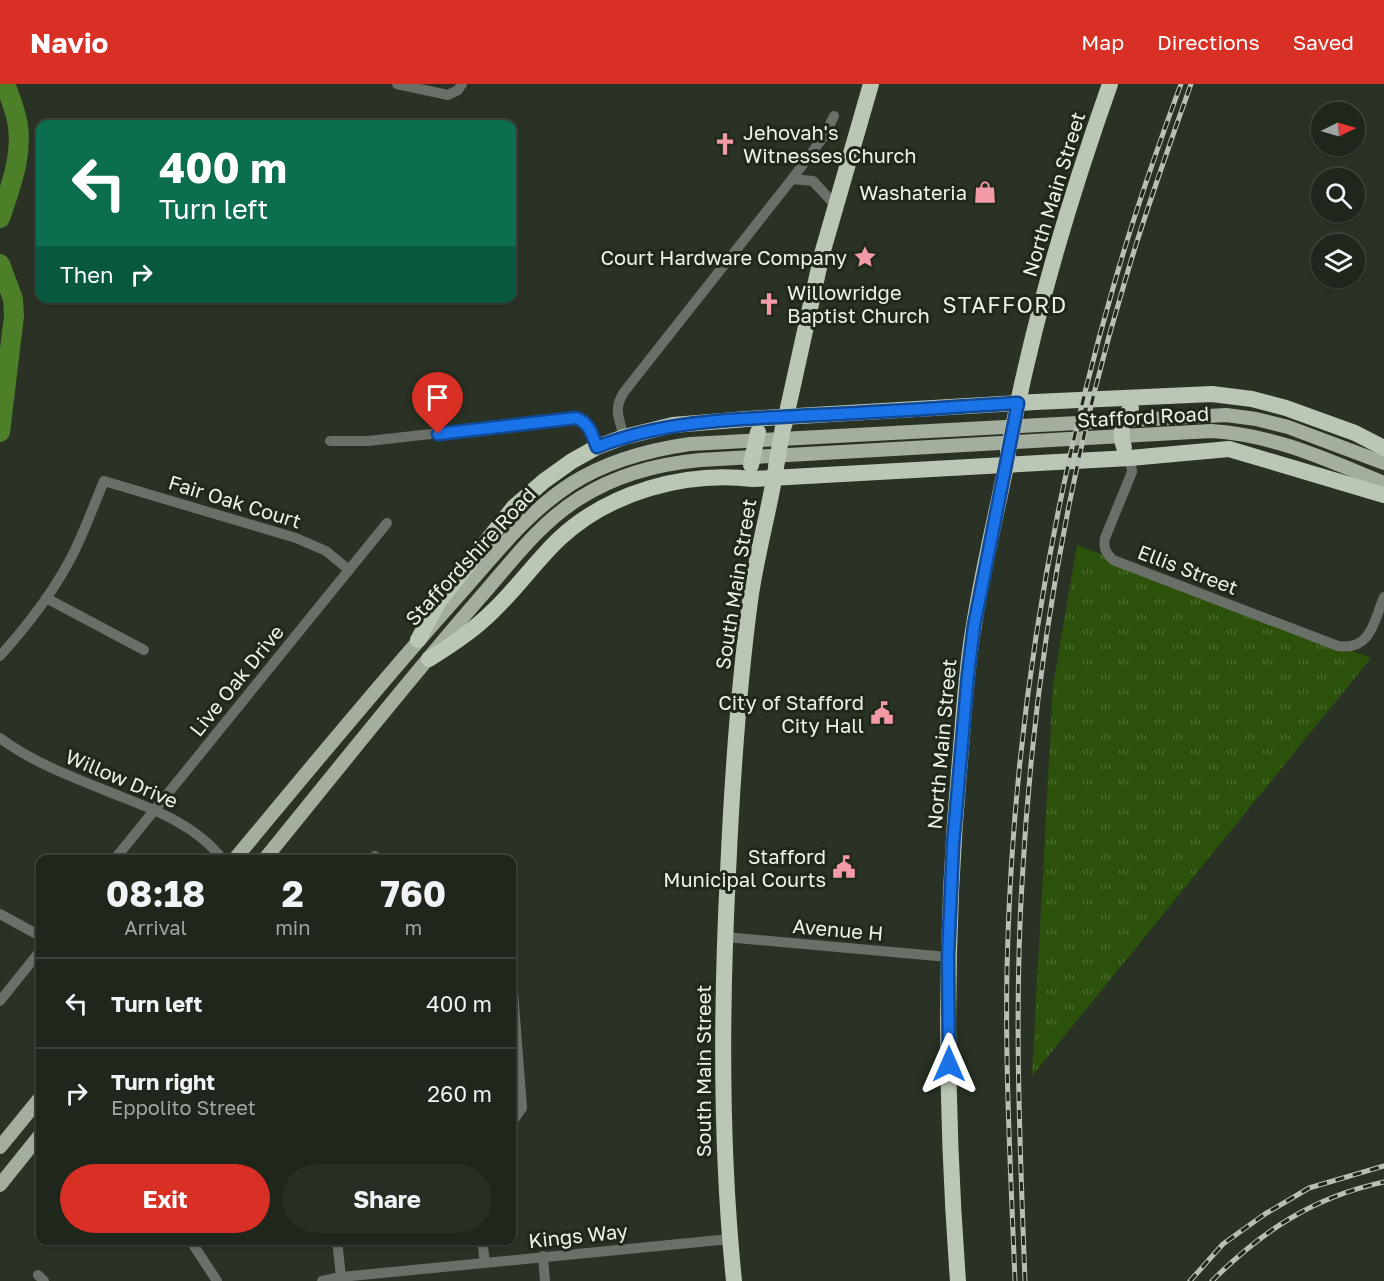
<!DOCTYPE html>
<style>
body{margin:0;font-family:"Golos Text",sans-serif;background:#272e24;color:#f1f3f6;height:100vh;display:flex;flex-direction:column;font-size:22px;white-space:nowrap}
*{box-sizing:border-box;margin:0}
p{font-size:20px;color:#a1a5a3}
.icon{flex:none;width:33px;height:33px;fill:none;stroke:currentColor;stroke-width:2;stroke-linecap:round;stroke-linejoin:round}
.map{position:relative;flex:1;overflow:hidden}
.details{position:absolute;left:36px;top:771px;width:480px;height:390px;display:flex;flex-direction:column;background:#1f261b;border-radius:12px;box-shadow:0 2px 4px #0004,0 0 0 2px #3c433a}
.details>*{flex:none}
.hud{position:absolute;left:36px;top:36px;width:480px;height:183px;border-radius:12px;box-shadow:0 2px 4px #0004,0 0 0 2px #3c433a;background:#0b6e4f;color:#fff;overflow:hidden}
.needle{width:39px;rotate:85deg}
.controls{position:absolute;left:1311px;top:18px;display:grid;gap:12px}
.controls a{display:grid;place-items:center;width:54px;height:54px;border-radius:50%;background:#1f261b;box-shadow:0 2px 4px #0004,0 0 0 2px #3c433a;font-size:30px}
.pin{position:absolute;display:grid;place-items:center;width:51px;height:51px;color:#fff;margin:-62px -26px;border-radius:50% 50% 50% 0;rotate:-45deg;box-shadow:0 0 6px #0007}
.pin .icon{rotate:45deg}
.me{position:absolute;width:66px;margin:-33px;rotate:0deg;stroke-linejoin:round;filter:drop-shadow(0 0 4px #0008)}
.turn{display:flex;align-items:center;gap:21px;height:126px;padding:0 24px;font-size:27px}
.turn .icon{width:78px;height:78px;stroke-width:2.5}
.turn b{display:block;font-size:42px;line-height:51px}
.then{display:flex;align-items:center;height:57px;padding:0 24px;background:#0003;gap:12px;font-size:22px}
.eta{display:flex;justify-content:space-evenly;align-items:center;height:102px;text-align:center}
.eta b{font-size:36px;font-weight:700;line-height:42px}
.action{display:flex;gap:12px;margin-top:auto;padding:12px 24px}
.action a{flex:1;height:69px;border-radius:36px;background:#d93025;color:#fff;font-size:24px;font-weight:700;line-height:69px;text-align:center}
.action a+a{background:#272e24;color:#f1f3f6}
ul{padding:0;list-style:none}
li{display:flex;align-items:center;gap:18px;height:90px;padding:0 24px;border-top:2px solid #3c433a}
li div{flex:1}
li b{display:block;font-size:22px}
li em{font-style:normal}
header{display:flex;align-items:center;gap:36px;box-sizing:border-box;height:84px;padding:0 30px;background:#d93025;color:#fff}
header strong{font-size:28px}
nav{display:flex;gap:33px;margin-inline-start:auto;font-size:21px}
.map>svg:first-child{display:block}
.grass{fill:url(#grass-tufts)}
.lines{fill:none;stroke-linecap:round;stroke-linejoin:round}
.river{stroke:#4d7f29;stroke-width:20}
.minor{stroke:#6a6f68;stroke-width:10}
.major{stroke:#a4ae9f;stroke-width:14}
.highway{stroke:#bbc7b5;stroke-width:16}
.rail-casing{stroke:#b8bfb4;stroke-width:5}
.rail{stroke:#20281b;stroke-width:3;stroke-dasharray:9;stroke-linecap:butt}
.highway-bridge{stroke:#bbc7b5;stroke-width:16}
.route-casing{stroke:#114b97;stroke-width:15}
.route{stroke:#1a73e8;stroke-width:10}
.labels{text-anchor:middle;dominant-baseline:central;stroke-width:6;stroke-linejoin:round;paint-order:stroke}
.poi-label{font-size:20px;fill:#edf3e9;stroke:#20281b;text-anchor:end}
.street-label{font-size:20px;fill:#edf3e9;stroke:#20281b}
.quarter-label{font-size:22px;letter-spacing:1.5px;fill:#edf3e9;stroke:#20281b}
</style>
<header>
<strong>Navio</strong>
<nav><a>Map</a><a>Directions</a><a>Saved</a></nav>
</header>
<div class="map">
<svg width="1384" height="1197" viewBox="0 0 1384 1197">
<defs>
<pattern id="grass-tufts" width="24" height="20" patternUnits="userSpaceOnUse" patternTransform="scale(1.5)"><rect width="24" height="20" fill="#2b510a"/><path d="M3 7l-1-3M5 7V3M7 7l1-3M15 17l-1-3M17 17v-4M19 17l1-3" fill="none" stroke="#4a6a2e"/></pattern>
</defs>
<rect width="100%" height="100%" fill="#293224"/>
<path class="grass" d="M1077 461 1371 574 1032 992 1053 602Z"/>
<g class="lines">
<g class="river">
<path d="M0 134C11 102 25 66 16 32 13 21 9 10 5 0"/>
<path d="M0 180 13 215 14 232 0 348"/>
</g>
<g class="minor">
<path d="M397 0 448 11 458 6 462 0"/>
<path d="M792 95 813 97 835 121"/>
<path d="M624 353C619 334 613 325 624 308L792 95 824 52 834 32"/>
<path d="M330 357H368L576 334C590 338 592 351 597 363"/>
<path d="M1130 374 1132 388 1105 454C1103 464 1106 469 1113 476L1338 562C1371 567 1374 537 1384 513"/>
<path d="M46 514 144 566"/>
<path d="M0 572C27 542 52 510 71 474 84 449 93 423 104 397L296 454 326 467 349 486"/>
<path d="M0 654C35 680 77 695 117 711 155 726 198 742 223 776"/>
<path d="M114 776 387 439"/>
<path d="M372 776 375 772"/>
<path d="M0 830 40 852"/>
<path d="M725 853 948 873"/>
<path d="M512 894 522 1024 515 1034 512 1035"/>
<path d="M0 917 40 867"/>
<path d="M190 1156 217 1197"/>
<path d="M337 1156 341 1193"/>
<path d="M482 1156 485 1179"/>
<path d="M543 1172 545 1197"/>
<path d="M38 1191 44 1197"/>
<path d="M322 1197 341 1193 730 1155"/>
</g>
<g class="major">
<path d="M234 776C308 687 381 598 458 512 493 473 526 429 571 400 607 377 648 366 690 360L1226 331 1256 335 1288 343 1384 379"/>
<path d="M264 776C335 689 404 601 478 516 509 481 539 439 580 414 616 391 658 380 700 376L1211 347C1275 351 1325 375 1384 399"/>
<path d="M0 1063 40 1014"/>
<path d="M0 1101 40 1051"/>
</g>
<g class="highway">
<path d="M1016 328C1039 217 1072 107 1110 0"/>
<path d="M784 342 822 170 871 0"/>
<path d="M418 556 439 517 514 423 544 397 572 377 597 363 624 353 673 341 747 335 1035 318 1212 310 1252 315 1286 324 1355 349 1384 364"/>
<path d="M429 575C453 560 474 546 494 526 517 504 536 477 559 455 609 408 685 387 753 395L1130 374 1229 365 1384 411"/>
<path d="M734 1197C720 1061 721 925 728 789 732 698 738 608 750 517 756 472 769 428 776 384"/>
<path d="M958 1197C945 1024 944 849 960 676 964 631 966 585 974 541 983 484 997 428 1008 372"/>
</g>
<g class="rail-casing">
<g id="rail">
<path d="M1015 1197C1011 1093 1005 989 1007 885 1012 653 1050 420 1115 197 1134 131 1157 65 1181 0"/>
<path d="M1025 1197C1020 1064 1014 932 1022 799 1033 596 1066 392 1125 197 1144 131 1168 65 1191 0"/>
<path d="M1190 1197 1223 1160 1265 1130 1309 1104 1384 1082"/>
<path d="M1212 1197C1263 1146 1314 1113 1384 1098"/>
</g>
</g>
<use href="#rail" class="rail"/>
<g class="highway-bridge">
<path d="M1124 363C1119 350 1122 335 1131 324"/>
<path d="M1008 367 1016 329"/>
<path d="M751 381 758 348"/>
<path d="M776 383 783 343"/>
</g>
</g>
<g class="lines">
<g class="route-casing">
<path id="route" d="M438 350 576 334C590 339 592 351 597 363 667 335 743 335 817 331 884 328 951 323 1018 319L974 542 968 590 953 761 948 873 949 980"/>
</g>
<use href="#route" class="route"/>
</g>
<defs>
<g id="church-bare" transform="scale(1.8)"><path d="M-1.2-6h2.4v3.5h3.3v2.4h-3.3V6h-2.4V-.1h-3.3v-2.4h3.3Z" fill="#f39aa7" stroke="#20281b" stroke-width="2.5" paint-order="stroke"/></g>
<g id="shop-bare" transform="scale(1.8)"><path d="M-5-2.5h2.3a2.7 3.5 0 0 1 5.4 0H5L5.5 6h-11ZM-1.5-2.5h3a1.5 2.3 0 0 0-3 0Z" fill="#f39aa7" stroke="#20281b" stroke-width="2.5" paint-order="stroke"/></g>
<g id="sight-bare" transform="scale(1.8)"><path d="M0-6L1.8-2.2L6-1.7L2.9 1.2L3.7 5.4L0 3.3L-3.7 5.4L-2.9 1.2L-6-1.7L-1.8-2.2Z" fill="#f39aa7" stroke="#20281b" stroke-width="2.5" paint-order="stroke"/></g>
<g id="civic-bare" transform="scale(1.8)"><path d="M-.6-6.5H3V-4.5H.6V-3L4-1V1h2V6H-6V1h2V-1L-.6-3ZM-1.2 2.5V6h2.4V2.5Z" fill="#f39aa7" stroke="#20281b" stroke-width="2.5" paint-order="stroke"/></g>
</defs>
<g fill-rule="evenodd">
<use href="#church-bare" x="725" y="60"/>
<use href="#shop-bare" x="985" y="108"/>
<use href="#sight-bare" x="865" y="173"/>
<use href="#church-bare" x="769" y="220"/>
<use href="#civic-bare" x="882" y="629"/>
<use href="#civic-bare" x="844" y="783"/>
</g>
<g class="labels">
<g class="poi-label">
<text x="743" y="48" text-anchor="start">Jehovah's<tspan x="743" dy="23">Witnesses Church</tspan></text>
<text x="967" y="108">Washateria</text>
<text x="847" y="173">Court Hardware Company</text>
<text x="787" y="208" text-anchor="start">Willowridge<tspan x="787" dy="23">Baptist Church</tspan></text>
<text x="864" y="618">City of Stafford<tspan x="864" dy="23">City Hall</tspan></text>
<text x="826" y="772">Stafford<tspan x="826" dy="23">Municipal Courts</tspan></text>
</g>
<g class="street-label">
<text transform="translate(1053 110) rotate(-73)">North Main Street</text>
<text transform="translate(1143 332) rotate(-3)">Stafford Road</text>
<text transform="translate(235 417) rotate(17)">Fair Oak Court</text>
<text transform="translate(470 472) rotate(-47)">Staffordshire Road</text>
<text transform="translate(1188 485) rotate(21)">Ellis Street</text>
<text transform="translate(735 500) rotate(-81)">South Main Street</text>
<text transform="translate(236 596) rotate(-51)">Live Oak Drive</text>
<text transform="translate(941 660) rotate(-85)">North Main Street</text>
<text transform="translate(122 694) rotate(23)">Willow Drive</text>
<text transform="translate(838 845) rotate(5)">Avenue H</text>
<text transform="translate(703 987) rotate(-90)">South Main Street</text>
<text transform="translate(578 1151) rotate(-6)">Kings Way</text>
</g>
<g class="quarter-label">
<text x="1005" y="220">STAFFORD</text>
</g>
</g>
</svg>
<div class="controls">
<a><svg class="needle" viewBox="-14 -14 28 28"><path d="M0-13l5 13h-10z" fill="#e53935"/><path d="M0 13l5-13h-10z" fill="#a1a5a3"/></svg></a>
<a><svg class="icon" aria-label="search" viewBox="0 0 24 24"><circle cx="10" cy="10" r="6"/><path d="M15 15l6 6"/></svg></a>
<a><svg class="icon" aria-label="layers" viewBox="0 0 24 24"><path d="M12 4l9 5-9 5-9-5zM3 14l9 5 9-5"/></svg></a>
</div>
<div class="pin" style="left:438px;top:350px;background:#d93025"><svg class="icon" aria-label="arrive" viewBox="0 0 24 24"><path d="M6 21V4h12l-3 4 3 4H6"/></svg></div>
<svg class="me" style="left:949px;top:980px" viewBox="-20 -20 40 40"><path d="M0-17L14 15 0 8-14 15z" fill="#1a73e8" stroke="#fff" stroke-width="4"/></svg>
<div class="hud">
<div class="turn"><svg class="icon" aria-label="left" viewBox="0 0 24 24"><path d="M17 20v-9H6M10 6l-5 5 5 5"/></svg><div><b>400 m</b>Turn left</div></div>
<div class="then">Then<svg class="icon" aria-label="right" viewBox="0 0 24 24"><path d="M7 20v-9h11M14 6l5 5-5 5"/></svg></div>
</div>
<section class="details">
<div class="eta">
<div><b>08:18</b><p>Arrival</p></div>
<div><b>2</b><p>min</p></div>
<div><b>760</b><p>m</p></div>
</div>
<ul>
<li><svg class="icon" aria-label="left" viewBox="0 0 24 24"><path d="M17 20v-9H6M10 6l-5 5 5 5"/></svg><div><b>Turn left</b></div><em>400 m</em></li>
<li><svg class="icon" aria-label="right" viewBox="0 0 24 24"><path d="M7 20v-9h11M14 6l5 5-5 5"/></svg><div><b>Turn right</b><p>Eppolito Street</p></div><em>260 m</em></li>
</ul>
<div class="action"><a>Exit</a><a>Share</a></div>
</section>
</div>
